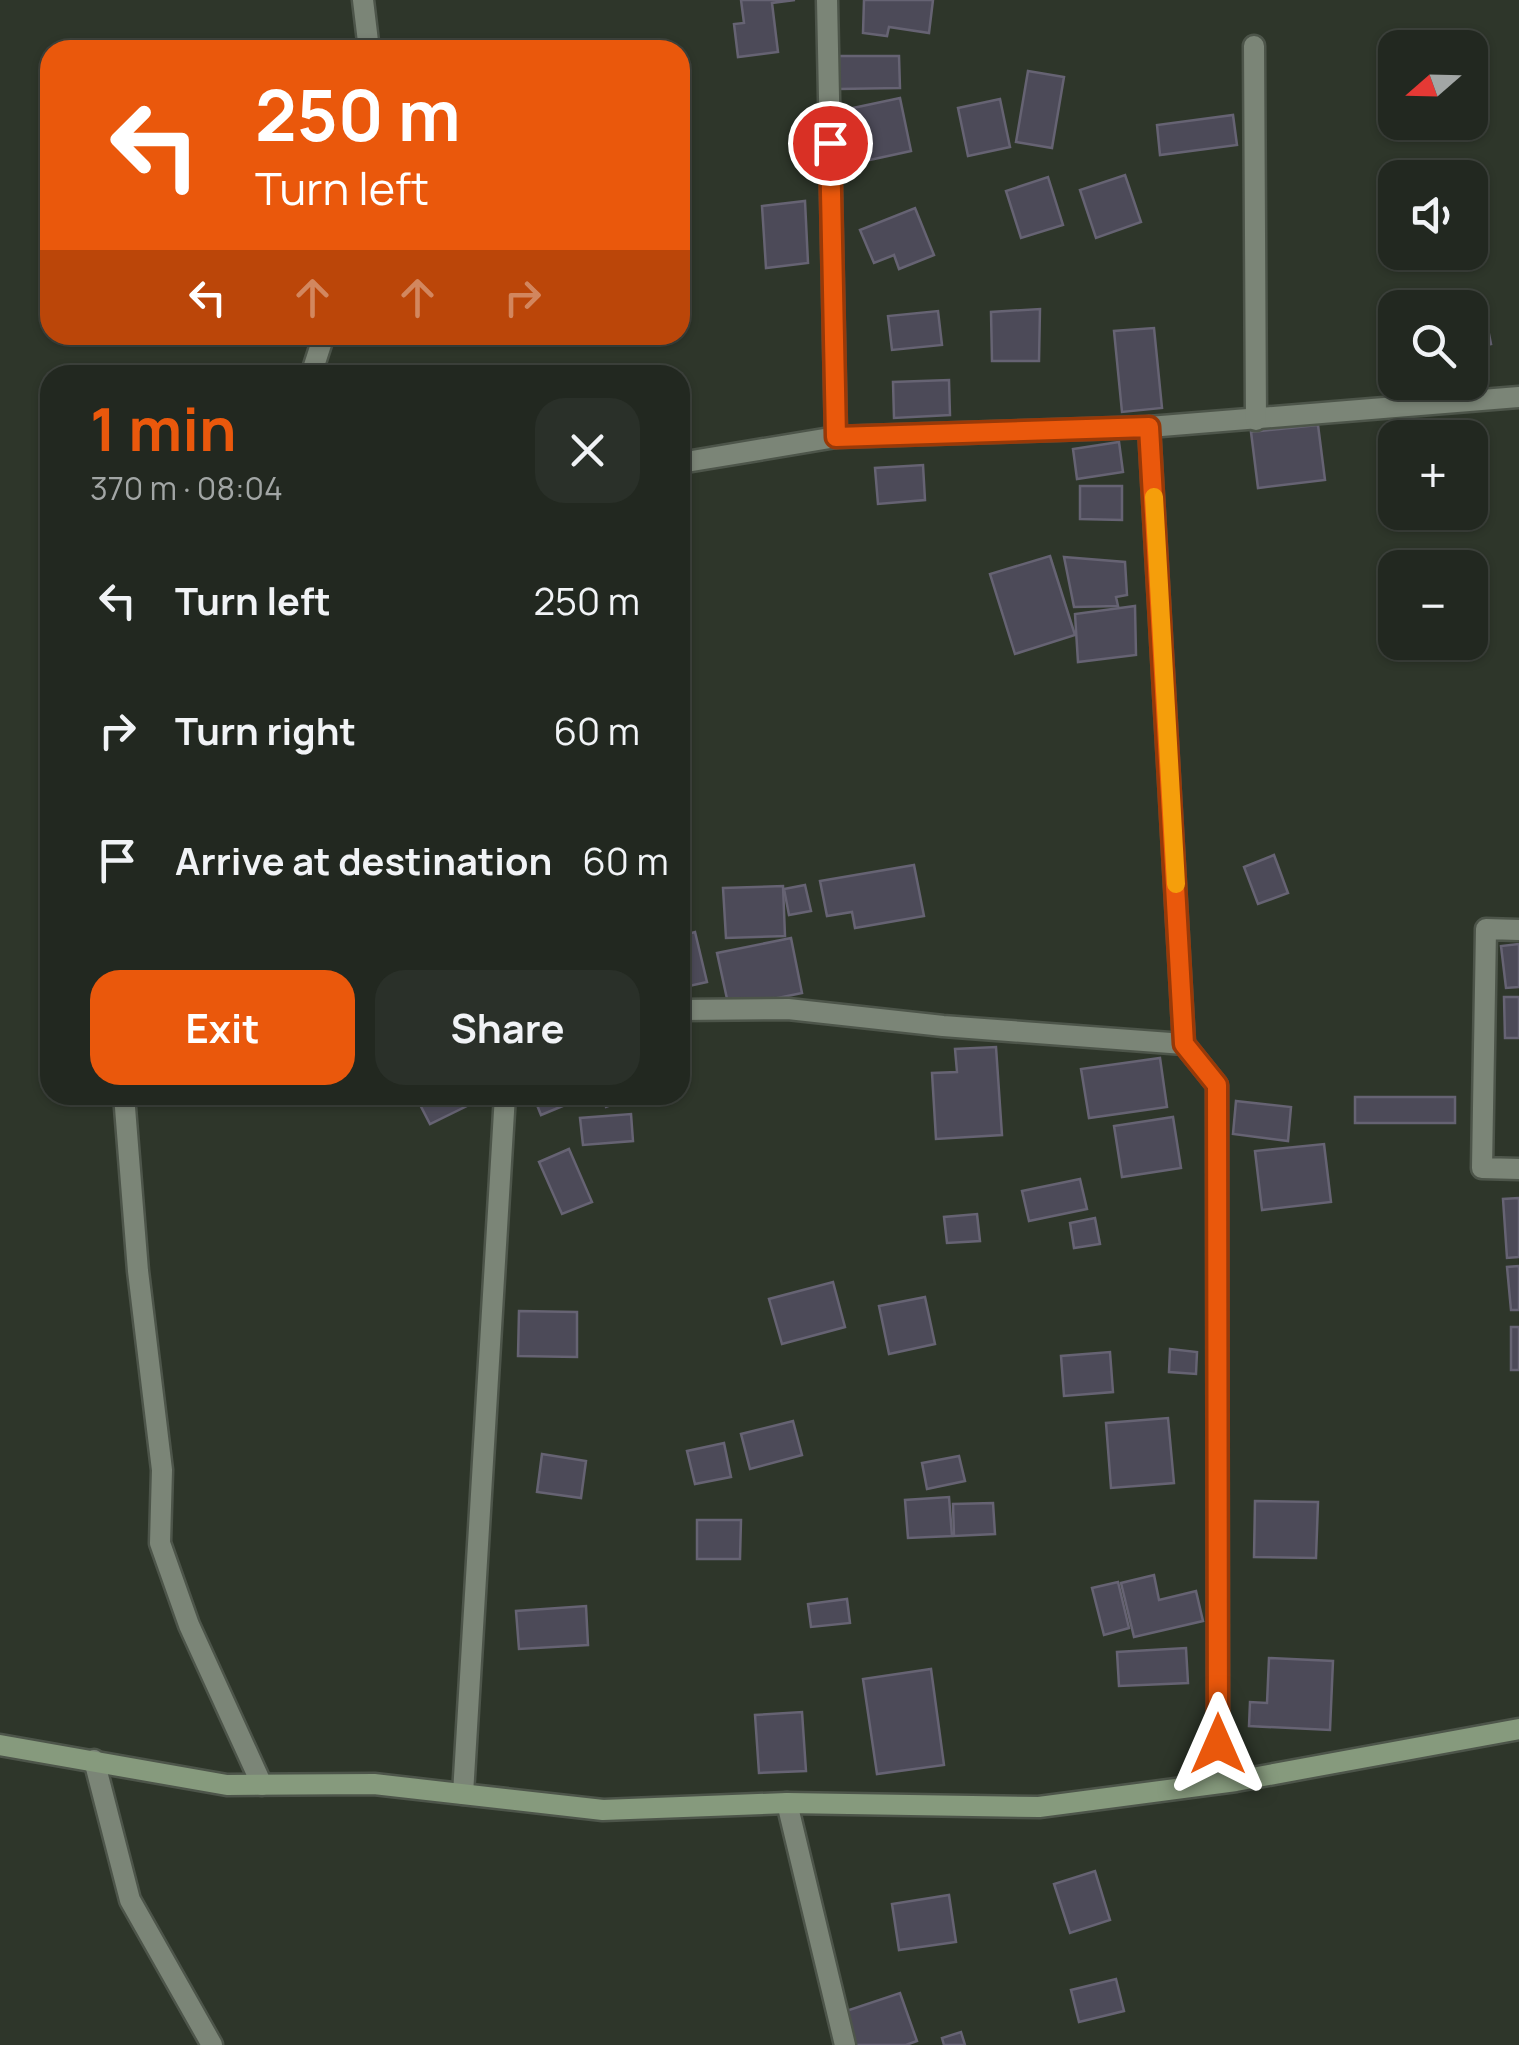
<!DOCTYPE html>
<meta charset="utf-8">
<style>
body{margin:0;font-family:Manrope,sans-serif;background:#2a3029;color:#f1f3f6;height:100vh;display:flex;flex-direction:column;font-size:38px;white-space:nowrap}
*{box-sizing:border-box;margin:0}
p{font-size:32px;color:#a2a6a5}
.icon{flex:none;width:55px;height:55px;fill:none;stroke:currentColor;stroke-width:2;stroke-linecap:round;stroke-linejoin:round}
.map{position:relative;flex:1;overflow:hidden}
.details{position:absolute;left:40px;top:365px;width:650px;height:740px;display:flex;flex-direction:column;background:#222820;border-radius:30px;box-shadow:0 2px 8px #0004,0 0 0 2px #3f443e}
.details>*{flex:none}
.top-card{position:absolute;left:40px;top:40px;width:650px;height:305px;border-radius:30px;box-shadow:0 2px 8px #0004,0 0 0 2px #3f443e;background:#ea580c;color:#fff;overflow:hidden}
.needle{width:65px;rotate:250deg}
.controls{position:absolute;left:1378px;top:30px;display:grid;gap:20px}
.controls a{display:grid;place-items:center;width:110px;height:110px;border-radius:20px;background:#222820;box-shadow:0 2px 8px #0004,0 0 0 2px #3f443e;font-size:50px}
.pin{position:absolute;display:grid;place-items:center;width:85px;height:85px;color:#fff;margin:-42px;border:5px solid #fff;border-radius:50%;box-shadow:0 2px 10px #0007}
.me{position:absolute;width:110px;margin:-55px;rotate:0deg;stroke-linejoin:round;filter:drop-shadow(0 0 8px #0008)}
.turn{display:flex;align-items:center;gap:35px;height:210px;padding:0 50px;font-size:45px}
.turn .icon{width:130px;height:130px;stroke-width:2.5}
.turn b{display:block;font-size:70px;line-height:85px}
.lanes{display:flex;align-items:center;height:95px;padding:0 50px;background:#0003;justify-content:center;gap:50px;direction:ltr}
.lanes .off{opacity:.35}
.round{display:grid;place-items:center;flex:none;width:105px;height:105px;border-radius:30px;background:#2a3029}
.summary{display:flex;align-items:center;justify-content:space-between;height:170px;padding:0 50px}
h1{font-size:60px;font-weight:700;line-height:75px;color:#ea580c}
.cta{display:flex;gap:20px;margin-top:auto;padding:20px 50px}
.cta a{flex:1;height:115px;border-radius:30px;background:#ea580c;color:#fff;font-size:40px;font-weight:700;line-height:115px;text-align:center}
.cta a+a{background:#2a3029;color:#f1f3f6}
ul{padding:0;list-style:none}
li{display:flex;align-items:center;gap:30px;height:130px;padding:0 50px}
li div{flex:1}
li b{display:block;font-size:38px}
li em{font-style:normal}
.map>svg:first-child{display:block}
.building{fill:#4c4a58;stroke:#666373;stroke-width:2.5}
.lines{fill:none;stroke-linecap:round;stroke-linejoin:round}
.street-casing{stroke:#4d554a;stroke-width:25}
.secondary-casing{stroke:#4d554a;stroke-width:25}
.street{stroke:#7b8577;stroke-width:20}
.secondary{stroke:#869a7d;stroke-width:20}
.route-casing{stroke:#983908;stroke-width:25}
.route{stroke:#ea580c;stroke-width:18}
.slow{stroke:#f59e0b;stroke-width:18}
</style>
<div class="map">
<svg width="1519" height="2045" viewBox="0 0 1519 2045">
<rect width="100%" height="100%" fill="#2e362a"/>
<g class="building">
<path d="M741 0H795L772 3 778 52 738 57 734 24 744 23Z"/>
<path d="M864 0H933L929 33 889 27 887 36 863 33Z"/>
<path d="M839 56H899L900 88 839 89Z"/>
<path d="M1028 71 1064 77 1052 148 1016 142Z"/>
<path d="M900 98 911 151 865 161 853 108Z"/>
<path d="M1000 99 1010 147 968 156 958 108Z"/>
<path d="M1233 115 1237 145 1160 155 1157 125Z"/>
<path d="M1125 175 1141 222 1096 238 1080 190Z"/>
<path d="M1048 177 1063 225 1021 238 1006 191Z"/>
<path d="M805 201 808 263 766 268 762 206Z"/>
<path d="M915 208 934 255 899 269 894 255 874 263 860 230Z"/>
<path d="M1040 309 1039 361H992L991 312Z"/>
<path d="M938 311 942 345 892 350 888 316Z"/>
<path d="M1487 324 1491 344 1470 349V328Z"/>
<path d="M1154 328 1162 408 1122 412 1114 331Z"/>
<path d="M949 380 950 415 894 418 893 382Z"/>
<path d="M1318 425 1325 480 1258 488 1251 432Z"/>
<path d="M1119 442 1123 472 1077 479 1073 449Z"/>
<path d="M923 465 925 500 878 504 875 468Z"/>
<path d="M1080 486H1122V520L1080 519Z"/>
<path d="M1050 556 1075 635 1015 654 990 574Z"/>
<path d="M1064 557 1125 562 1127 595 1116 597 1118 606 1074 607Z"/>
<path d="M1135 606 1136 655 1078 662 1075 614Z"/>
<path d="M1274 855 1288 893 1258 904 1244 867Z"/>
<path d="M914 865 924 916 855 928 852 912 827 916 820 881Z"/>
<path d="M805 885 811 911 789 915 784 889Z"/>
<path d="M783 886 785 936 726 938 723 888Z"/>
<path d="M695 932 707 982 680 988V936Z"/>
<path d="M791 938 802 993 729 1008 717 953Z"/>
<path d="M1519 944V987L1506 988 1501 946Z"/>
<path d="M1504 997H1519V1038H1505Z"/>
<path d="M996 1047 1002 1135 936 1139 932 1073 957 1072 955 1049Z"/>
<path d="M1160 1058 1167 1107 1089 1118 1081 1069Z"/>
<path d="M415 1095H466L471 1104 430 1124Z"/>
<path d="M533 1095H567L570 1103 541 1115Z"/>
<path d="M601 1095H638L606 1107Z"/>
<rect x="1355" y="1097" width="100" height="26"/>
<path d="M1236 1101 1291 1107 1288 1141 1233 1134Z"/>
<path d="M631 1114 633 1141 583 1145 580 1118Z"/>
<path d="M1173 1117 1181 1168 1122 1177 1114 1126Z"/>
<path d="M1324 1144 1331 1202 1262 1210 1255 1151Z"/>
<path d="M569 1149 592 1202 562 1214 539 1162Z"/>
<path d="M1080 1179 1087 1209 1029 1221 1022 1191Z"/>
<path d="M1519 1198V1257L1507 1258 1503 1199Z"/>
<path d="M977 1214 980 1241 947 1243 944 1217Z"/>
<path d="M1095 1218 1100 1244 1074 1248 1070 1223Z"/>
<path d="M1519 1266V1310H1511L1507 1267Z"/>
<path d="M833 1282 845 1327 782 1344 769 1299Z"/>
<path d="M925 1297 935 1344 889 1354 879 1306Z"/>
<path d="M519 1311 577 1312V1357L518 1356Z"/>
<rect x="1511" y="1327" width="8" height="43"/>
<path d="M1170 1349 1197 1352 1196 1374 1169 1372Z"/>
<path d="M1110 1352 1113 1392 1064 1396 1061 1356Z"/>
<path d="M1168 1418 1174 1483 1111 1488 1106 1423Z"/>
<path d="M793 1421 802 1455 750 1469 741 1434Z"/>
<path d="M724 1443 731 1477 695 1484 687 1451Z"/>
<path d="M542 1454 586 1461 581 1498 537 1492Z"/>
<path d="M959 1456 965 1481 927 1489 922 1463Z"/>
<path d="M949 1497 952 1536 908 1538 905 1500Z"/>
<path d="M1255 1501 1318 1502 1316 1558 1254 1557Z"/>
<path d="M993 1503 995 1534 954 1536 953 1504Z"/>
<path d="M697 1520H741L740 1559H697Z"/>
<path d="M1154 1575 1159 1600 1196 1591 1203 1621 1134 1637 1121 1583Z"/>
<path d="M1118 1582 1129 1628 1104 1635 1092 1588Z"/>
<path d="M847 1599 850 1623 811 1627 808 1604Z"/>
<path d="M586 1606 588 1645 519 1649 516 1611Z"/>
<path d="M1186 1648 1188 1683 1119 1686 1117 1652Z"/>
<path d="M1269 1658 1333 1661 1330 1730 1249 1726 1250 1702 1267 1703Z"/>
<path d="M931 1669 944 1765 877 1774 863 1679Z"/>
<path d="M802 1712 806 1771 759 1773 755 1715Z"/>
<path d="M1095 1871 1110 1920 1070 1933 1054 1884Z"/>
<path d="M949 1895 956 1942 899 1950 892 1904Z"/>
<path d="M1116 1979 1124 2011 1079 2022 1071 1990Z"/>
<path d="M900 1993 917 2041 906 2045H851L840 2013Z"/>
<path d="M961 2032 965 2045H944L942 2038Z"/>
</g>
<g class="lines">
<g class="street-casing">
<g id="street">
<path d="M363 0 369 50"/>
<path d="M827 0 836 437 1149 427 1519 397"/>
<path d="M1254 46 1256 420"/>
<path d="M311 375 324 335"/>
<path d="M1149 427 1184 1044"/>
<path d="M680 463 836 437"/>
<path d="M1519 930 1486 929 1482 1168 1519 1169"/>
<path d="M680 1010 788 1009 943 1026 1184 1044 1217 1085 1218 1783"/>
<path d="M124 1095 138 1271 162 1470 160 1543 189 1625 262 1785"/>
<path d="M94 1760 130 1900 212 2045"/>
<path d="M463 1794 505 1095"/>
<path d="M787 1803 845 2045"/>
</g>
</g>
<g class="secondary-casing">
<path id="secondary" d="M0 1745 227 1785 374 1784 603 1810 787 1803 1039 1807 1236 1781 1519 1729"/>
</g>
<use href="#street" class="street"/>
<use href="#secondary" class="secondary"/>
</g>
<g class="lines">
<g class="route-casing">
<path id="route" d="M830 143 836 437 1149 427 1184 1044 1217 1085 1218 1744"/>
</g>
<use href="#route" class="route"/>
<path class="slow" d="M1154 497 1176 884"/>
</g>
</svg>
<div class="controls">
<a><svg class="needle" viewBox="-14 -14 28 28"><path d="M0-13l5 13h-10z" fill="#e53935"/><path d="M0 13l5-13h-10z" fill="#a2a6a5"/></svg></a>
<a><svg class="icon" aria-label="sound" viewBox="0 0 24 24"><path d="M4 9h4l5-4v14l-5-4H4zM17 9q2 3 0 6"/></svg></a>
<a><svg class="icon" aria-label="search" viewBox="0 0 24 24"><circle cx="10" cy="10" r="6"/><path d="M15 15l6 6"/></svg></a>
<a>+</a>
<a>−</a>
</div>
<div class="pin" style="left:830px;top:143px;background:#d93025"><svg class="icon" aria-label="arrive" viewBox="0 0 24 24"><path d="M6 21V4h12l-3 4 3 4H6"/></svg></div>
<svg class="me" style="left:1218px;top:1744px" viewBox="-20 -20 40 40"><path d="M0-17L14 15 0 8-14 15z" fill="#ea580c" stroke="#fff" stroke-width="4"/></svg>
<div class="top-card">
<div class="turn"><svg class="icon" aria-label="left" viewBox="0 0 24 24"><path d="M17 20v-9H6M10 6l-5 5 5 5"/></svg><div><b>250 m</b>Turn left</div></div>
<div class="lanes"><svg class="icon" aria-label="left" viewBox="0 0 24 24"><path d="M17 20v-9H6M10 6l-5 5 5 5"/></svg><svg class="icon off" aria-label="ahead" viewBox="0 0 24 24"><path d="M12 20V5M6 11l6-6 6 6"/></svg><svg class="icon off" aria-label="ahead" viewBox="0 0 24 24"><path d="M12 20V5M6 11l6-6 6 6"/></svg><svg class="icon off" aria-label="right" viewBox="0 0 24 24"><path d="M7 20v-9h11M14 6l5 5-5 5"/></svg></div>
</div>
<section class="details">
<div class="summary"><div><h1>1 min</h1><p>370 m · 08:04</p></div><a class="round"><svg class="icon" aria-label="close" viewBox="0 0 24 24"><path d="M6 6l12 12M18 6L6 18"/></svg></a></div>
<ul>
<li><svg class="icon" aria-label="left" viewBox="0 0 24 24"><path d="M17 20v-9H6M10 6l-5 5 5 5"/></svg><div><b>Turn left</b></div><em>250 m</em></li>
<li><svg class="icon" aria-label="right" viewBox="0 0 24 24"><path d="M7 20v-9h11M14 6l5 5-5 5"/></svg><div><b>Turn right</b></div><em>60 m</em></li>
<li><svg class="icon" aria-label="arrive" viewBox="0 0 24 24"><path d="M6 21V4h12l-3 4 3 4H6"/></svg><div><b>Arrive at destination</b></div><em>60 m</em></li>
</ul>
<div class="cta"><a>Exit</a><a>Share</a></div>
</section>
</div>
